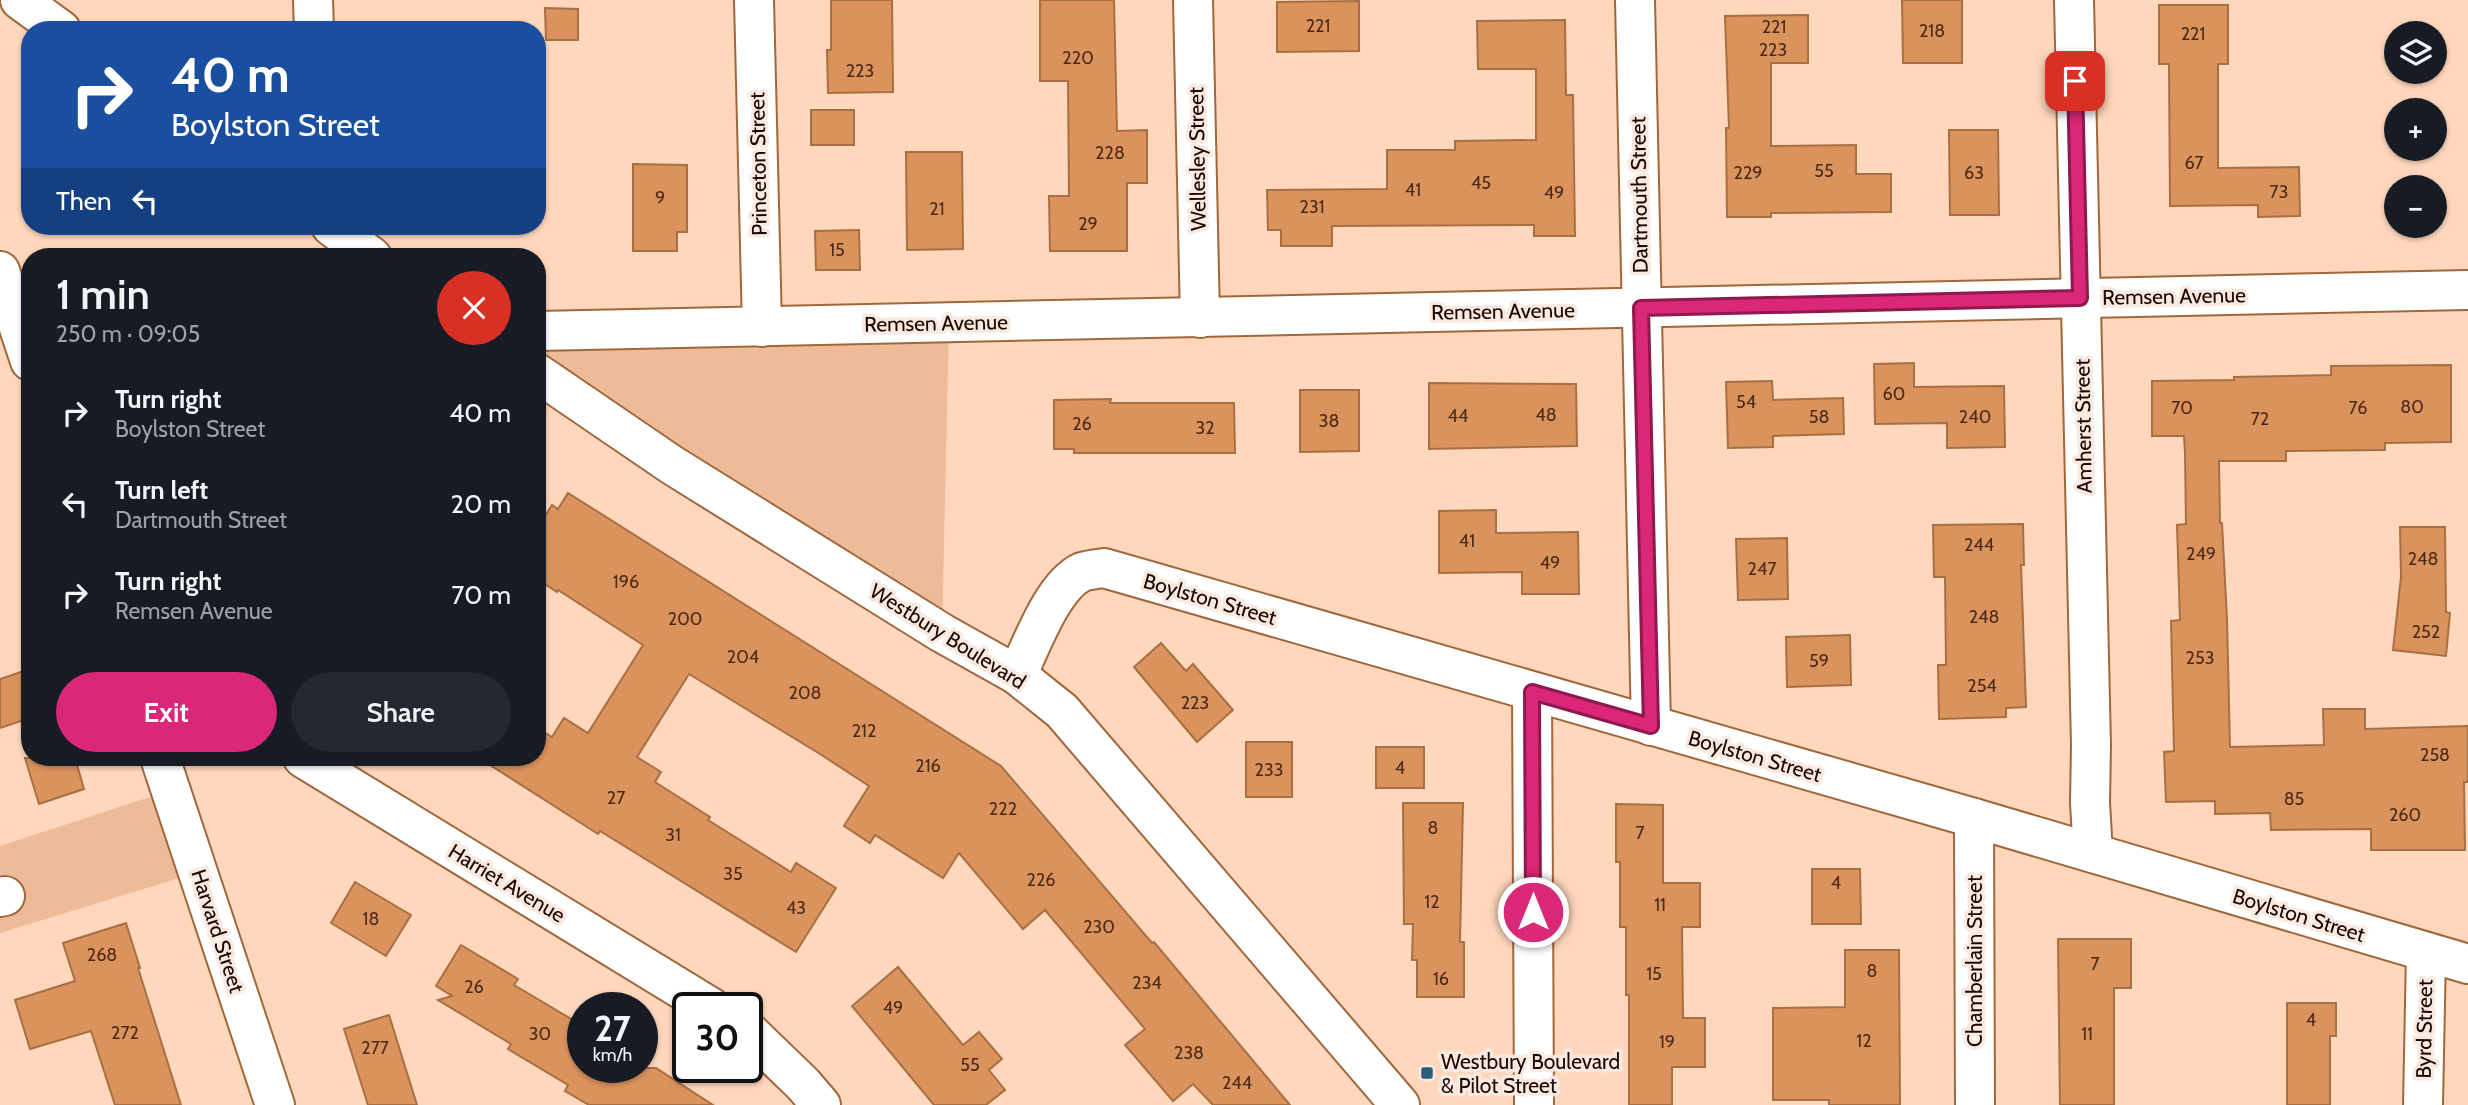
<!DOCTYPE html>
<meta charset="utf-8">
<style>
body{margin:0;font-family:Cabin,sans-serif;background:#242831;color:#f1f3f6;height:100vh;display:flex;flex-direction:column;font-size:26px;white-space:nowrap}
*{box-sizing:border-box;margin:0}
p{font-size:23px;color:#9ea1a6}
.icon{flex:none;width:38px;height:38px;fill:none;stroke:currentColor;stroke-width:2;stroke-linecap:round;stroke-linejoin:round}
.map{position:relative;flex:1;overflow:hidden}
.panel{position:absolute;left:21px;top:248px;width:525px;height:518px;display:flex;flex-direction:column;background:#171b24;border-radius:28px;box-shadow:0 2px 5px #0004}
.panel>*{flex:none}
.guide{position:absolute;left:21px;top:21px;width:525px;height:214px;border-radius:28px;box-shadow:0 2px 5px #0004;background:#1a4fa0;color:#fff;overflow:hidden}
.controls{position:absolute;left:2384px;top:21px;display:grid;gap:14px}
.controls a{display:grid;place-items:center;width:63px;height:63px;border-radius:50%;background:#171b24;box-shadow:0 2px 5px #0004;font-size:35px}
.speed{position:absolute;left:567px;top:992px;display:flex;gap:14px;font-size:35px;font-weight:700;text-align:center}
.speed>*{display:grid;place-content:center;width:91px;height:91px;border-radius:50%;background:#171b24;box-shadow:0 2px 5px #0004;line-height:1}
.speed small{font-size:18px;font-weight:400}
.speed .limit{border:4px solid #111;border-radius:10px;background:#fff;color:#111}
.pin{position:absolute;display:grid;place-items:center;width:60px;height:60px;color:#fff;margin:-30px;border-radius:14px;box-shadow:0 4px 10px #0006}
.me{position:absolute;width:77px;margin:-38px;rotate:0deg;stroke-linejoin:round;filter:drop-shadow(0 0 5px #0008)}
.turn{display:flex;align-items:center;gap:24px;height:147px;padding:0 35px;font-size:32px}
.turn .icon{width:91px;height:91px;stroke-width:2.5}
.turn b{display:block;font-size:49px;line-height:60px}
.then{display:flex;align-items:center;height:66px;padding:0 35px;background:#0003;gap:14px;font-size:26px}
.round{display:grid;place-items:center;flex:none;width:74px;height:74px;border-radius:37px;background:#242831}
.summary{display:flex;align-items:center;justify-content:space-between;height:119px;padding:0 35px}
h1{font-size:42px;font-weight:600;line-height:52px}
.cta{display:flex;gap:14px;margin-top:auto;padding:14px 35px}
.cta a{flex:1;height:80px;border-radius:42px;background:#db2777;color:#fff;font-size:28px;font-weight:600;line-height:80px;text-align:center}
.cta a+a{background:#242831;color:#f1f3f6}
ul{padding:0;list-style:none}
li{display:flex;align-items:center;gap:21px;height:91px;padding:0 35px}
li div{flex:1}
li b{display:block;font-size:26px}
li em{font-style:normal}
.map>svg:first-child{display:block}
.green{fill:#edbb98}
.building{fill:#db935d;stroke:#a86f43;stroke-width:2}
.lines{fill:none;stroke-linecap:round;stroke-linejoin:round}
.minor-casing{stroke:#a0673c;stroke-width:42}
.minor{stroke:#fff;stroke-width:38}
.route-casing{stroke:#8e194d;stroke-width:18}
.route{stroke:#db2777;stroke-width:12}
.poi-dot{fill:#2c5e7b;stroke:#f8eae1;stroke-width:2.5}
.labels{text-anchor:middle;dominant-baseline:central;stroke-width:7;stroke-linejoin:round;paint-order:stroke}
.number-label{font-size:18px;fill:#4c2a17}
.street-label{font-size:21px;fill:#1c0700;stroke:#f8eae1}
.poi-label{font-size:21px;fill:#1c0700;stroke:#f8eae1;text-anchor:start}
</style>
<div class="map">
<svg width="2468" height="1105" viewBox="0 0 2468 1105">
<rect width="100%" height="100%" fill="#fed7bc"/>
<g class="green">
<path d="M949 323 942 633 537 373V331Z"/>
<path d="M165 792 189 875 0 933V846Z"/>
</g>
<g class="building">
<path d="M831 0H892L893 92 828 93 827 50H831Z"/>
<path d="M1040 0H1114L1117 131 1147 130V183H1127V251H1050L1049 196H1069L1068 81H1040Z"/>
<path d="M1902 0H1962V63H1903Z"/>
<path d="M1359 1V51L1277 52V2Z"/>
<path d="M2159 5H2228V64H2218V168L2299 167 2300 216 2258 217V205L2170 206 2169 64H2159Z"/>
<path d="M545 8 578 9V40H546Z"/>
<path d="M1808 15V63H1771V146L1856 145V174H1891V212L1771 213V217H1727L1726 128H1729L1725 16Z"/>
<path d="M1565 20 1566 95H1573L1575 236H1534V225L1332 226V246H1281V230H1268L1267 190 1387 189V150H1455V141L1536 140V69H1478L1477 21Z"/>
<rect x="811" y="110" width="43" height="35"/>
<path d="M1949 130H1998L1999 215H1950Z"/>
<path d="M906 152H962L963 249 907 250Z"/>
<path d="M633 164 687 165V232H677V251H633Z"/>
<path d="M859 230 860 270H816L815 231Z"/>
<path d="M1914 363V387L2004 386 2005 447 1947 448V423L1875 424 1874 364Z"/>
<path d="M2451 365V442L2385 443V450L2286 451V461H2219L2220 523H2222L2227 619 2230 747 2324 745 2323 709H2365V729L2468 726V782H2464L2465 850H2371V829L2271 830 2270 813 2215 814V801L2166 802 2164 752 2174 751 2171 621 2180 620 2177 525 2186 524 2185 453 2184 436H2152V381L2234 380V377L2331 375V366Z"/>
<path d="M1772 381 1773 400 1843 398 1844 434 1773 436V447L1728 448 1726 382Z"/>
<path d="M1429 383 1576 384 1577 446 1429 449Z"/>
<path d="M1300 390H1359V451L1300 452Z"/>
<path d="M1111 399 1110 403H1234L1235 453H1074V449H1054V400Z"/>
<path d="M568 493 1001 766 1152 943 1154 942 1290 1105H1213L1193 1084 1173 1101 1125 1045 1145 1029 1045 910 1023 929 959 853 943 878 875 835 870 843 844 826 869 786 820 754 689 674 637 757 661 772 655 782 710 817 708 820 791 872 796 863 836 888 796 952 600 831 598 834 479 758H537V728L552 737 564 718 588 733 643 645 558 590 557 592 537 579V529L552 505 558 509Z"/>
<path d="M1496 510V533L1578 532 1579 594H1522V572L1439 573V511Z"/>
<path d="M2023 524 2024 565H2021L2026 707 2006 708V717L1939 719 1938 665H1946L1945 577H1934L1933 525Z"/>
<path d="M2400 527H2445L2446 612 2450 613 2446 656 2393 650 2401 577Z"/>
<path d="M1787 538 1788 599 1738 600 1736 539Z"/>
<path d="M1850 635 1851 685 1787 687 1786 637Z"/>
<path d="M1161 643 1186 671 1193 664 1233 710 1197 742 1134 667Z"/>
<path d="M30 669V718L0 728V679Z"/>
<rect x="1246" y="742" width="46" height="55"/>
<rect x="1376" y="747" width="48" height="41"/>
<path d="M25 758H75L84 789 39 804Z"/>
<path d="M1403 803H1463L1460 942H1464V997H1417V960H1412L1413 924H1404Z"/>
<path d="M1616 804 1663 805V883H1700V927H1682L1683 1018H1705V1067H1672V1105H1629V995H1626V927H1620V862H1616Z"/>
<path d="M1812 869H1860L1861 924H1812Z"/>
<path d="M355 882 411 915 386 956 331 923Z"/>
<path d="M126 923 140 968H138L181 1105H115L91 1031 30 1049 15 1000 75 981 63 943Z"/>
<path d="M2058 939H2131V988H2114V1105H2060Z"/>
<path d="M461 945 518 979 514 985 583 1026V1068H656L713 1105H589L565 1091 568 1085 508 1049 511 1044 438 1000 452 996 436 986Z"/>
<path d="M1845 950H1899L1900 1105H1829V1100H1773V1008L1845 1007Z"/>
<path d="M898 967 963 1045 979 1032 1002 1059 989 1070 1005 1090 986 1105H934L852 1006Z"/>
<path d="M2287 1003H2336V1036H2330V1105H2287Z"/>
<path d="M389 1015 417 1105H368L344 1029Z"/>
</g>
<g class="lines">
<g class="minor-casing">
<g id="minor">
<path d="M20 0 61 30"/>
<path d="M313 0 314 30"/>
<path d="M754 0 762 327"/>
<path d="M1193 0 1200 318"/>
<path d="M1635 0 1651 726"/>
<path d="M2074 0 2091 745 2090 803 2093 853"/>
<path d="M331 226 372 257"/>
<path d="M0 271 30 361"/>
<path d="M537 331 2468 290"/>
<path d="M537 373 672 465 942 633 1017 675 1062 711 1400 1105"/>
<path d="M1017 675C1031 647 1052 586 1082 572 1088 570 1097 569 1104 568L1974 818 2468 964"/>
<path d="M1532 692 1534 1105"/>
<path d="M160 758 275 1105"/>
<path d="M303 758 712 1008"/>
<path d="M1974 818 1975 1105"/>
<path d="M0 897 5 896"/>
<path d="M747 1030 803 1084 821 1105"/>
<path d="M2423 1105 2426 953"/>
</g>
</g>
<use href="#minor" class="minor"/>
</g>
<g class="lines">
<g class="route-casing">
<path id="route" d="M1533 912 1532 692 1651 726 1641 308 2080 298 2075 81"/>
</g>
<use href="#route" class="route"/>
</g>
<rect class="poi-dot" x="1420" y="1066" width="14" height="14" rx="3.5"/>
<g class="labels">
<g class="number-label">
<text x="1318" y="26">221</text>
<text x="1774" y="27">221</text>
<text x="1932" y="31">218</text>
<text x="2193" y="34">221</text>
<text x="1773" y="50">223</text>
<text x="1078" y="58">220</text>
<text x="860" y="71">223</text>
<text x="1110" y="153">228</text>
<text x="2194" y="163">67</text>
<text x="1824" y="171">55</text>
<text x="1748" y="173">229</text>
<text x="1974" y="173">63</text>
<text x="1481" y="183">45</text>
<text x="1413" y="190">41</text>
<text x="2279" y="192">73</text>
<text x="1554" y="193">49</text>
<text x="660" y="198">9</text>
<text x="1312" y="207">231</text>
<text x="937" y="209">21</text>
<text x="1088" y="224">29</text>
<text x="837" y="250">15</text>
<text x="1894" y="394">60</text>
<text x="1746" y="402">54</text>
<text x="2412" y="407">80</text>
<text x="2182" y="408">70</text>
<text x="2358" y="408">76</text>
<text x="1546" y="415">48</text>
<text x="1458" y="416">44</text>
<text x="1819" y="417">58</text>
<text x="1975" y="417">240</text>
<text x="2260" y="419">72</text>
<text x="1329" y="421">38</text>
<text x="1082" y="424">26</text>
<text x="1205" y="428">32</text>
<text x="1467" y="541">41</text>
<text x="1979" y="545">244</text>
<text x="2201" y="554">249</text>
<text x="2423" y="559">248</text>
<text x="1550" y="563">49</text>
<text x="1762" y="569">247</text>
<text x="626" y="582">196</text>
<text x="1984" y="617">248</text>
<text x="685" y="619">200</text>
<text x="2426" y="632">252</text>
<text x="743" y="657">204</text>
<text x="2200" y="658">253</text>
<text x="1819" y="661">59</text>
<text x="1982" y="686">254</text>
<text x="805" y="693">208</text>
<text x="1195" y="703">223</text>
<text x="864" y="731">212</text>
<text x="2435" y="755">258</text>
<text x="928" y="766">216</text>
<text x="1400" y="768">4</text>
<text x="1269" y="770">233</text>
<text x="616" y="798">27</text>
<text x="2294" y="799">85</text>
<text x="1003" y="809">222</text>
<text x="2405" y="815">260</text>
<text x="1433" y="828">8</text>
<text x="1640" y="833">7</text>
<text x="673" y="835">31</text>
<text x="733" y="874">35</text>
<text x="1041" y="880">226</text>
<text x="1836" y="883">4</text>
<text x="1432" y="902">12</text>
<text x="1660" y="905">11</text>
<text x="796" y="908">43</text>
<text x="371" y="919">18</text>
<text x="1099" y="927">230</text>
<text x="102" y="955">268</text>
<text x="2095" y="964">7</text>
<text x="1872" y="971">8</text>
<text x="1654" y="974">15</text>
<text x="1441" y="979">16</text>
<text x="1147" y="983">234</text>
<text x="474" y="987">26</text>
<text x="893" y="1008">49</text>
<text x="2311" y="1020">4</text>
<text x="125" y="1033">272</text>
<text x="540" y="1034">30</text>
<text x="2087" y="1034">11</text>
<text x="1864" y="1041">12</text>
<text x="1667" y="1042">19</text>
<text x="375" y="1048">277</text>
<text x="1189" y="1053">238</text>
<text x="970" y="1065">55</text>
<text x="1237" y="1083">244</text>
</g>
<g class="street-label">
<text transform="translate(1197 159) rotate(-91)">Wellesley Street</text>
<text transform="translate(758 164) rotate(-91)">Princeton Street</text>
<text transform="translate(1639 195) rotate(-91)">Dartmouth Street</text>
<text transform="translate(2174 296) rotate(-1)">Remsen Avenue</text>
<text transform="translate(1503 311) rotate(-1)">Remsen Avenue</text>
<text transform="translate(936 323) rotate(-1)">Remsen Avenue</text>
<text transform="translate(2083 426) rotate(-91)">Amherst Street</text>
<text transform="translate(1210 599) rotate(16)">Boylston Street</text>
<text transform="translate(948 636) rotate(32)">Westbury Boulevard</text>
<text transform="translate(1755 756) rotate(16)">Boylston Street</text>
<text transform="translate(507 883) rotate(31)">Harriet Avenue</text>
<text transform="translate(2299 915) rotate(17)">Boylston Street</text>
<text transform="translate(218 931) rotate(72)">Harvard Street</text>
<text transform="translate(1974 961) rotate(-90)">Chamberlain Street</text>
<text transform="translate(2424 1029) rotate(-89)">Byrd Street</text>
</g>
<g class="poi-label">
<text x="1441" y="1061">Westbury Boulevard<tspan x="1441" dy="24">&amp; Pilot Street</tspan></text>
</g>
</g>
</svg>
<div class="controls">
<a><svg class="icon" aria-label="layers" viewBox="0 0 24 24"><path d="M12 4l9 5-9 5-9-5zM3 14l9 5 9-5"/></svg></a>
<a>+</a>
<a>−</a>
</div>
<div class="speed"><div>27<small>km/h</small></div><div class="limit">30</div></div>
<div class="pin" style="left:2075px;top:81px;background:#d93025"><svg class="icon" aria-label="arrive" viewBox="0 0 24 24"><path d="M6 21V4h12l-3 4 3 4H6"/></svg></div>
<svg class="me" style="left:1533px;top:912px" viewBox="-20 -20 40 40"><circle r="17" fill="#db2777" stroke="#fff" stroke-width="3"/><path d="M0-11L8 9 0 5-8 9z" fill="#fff"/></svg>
<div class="guide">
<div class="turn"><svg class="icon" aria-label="right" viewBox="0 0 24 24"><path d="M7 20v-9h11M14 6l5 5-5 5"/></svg><div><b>40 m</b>Boylston Street</div></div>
<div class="then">Then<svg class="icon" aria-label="left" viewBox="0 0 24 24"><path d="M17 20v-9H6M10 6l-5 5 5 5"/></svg></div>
</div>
<section class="panel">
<div class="summary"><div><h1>1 min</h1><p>250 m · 09:05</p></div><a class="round" style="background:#d93025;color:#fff"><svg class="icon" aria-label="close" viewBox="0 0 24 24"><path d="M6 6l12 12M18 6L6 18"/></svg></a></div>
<ul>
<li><svg class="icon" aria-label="right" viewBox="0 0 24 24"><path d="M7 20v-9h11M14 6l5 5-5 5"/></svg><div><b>Turn right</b><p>Boylston Street</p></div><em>40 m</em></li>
<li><svg class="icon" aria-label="left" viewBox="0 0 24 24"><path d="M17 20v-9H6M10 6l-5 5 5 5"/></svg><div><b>Turn left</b><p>Dartmouth Street</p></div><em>20 m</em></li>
<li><svg class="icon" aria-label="right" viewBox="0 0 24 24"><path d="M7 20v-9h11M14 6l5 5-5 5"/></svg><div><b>Turn right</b><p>Remsen Avenue</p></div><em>70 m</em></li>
</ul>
<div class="cta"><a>Exit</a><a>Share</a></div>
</section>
</div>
